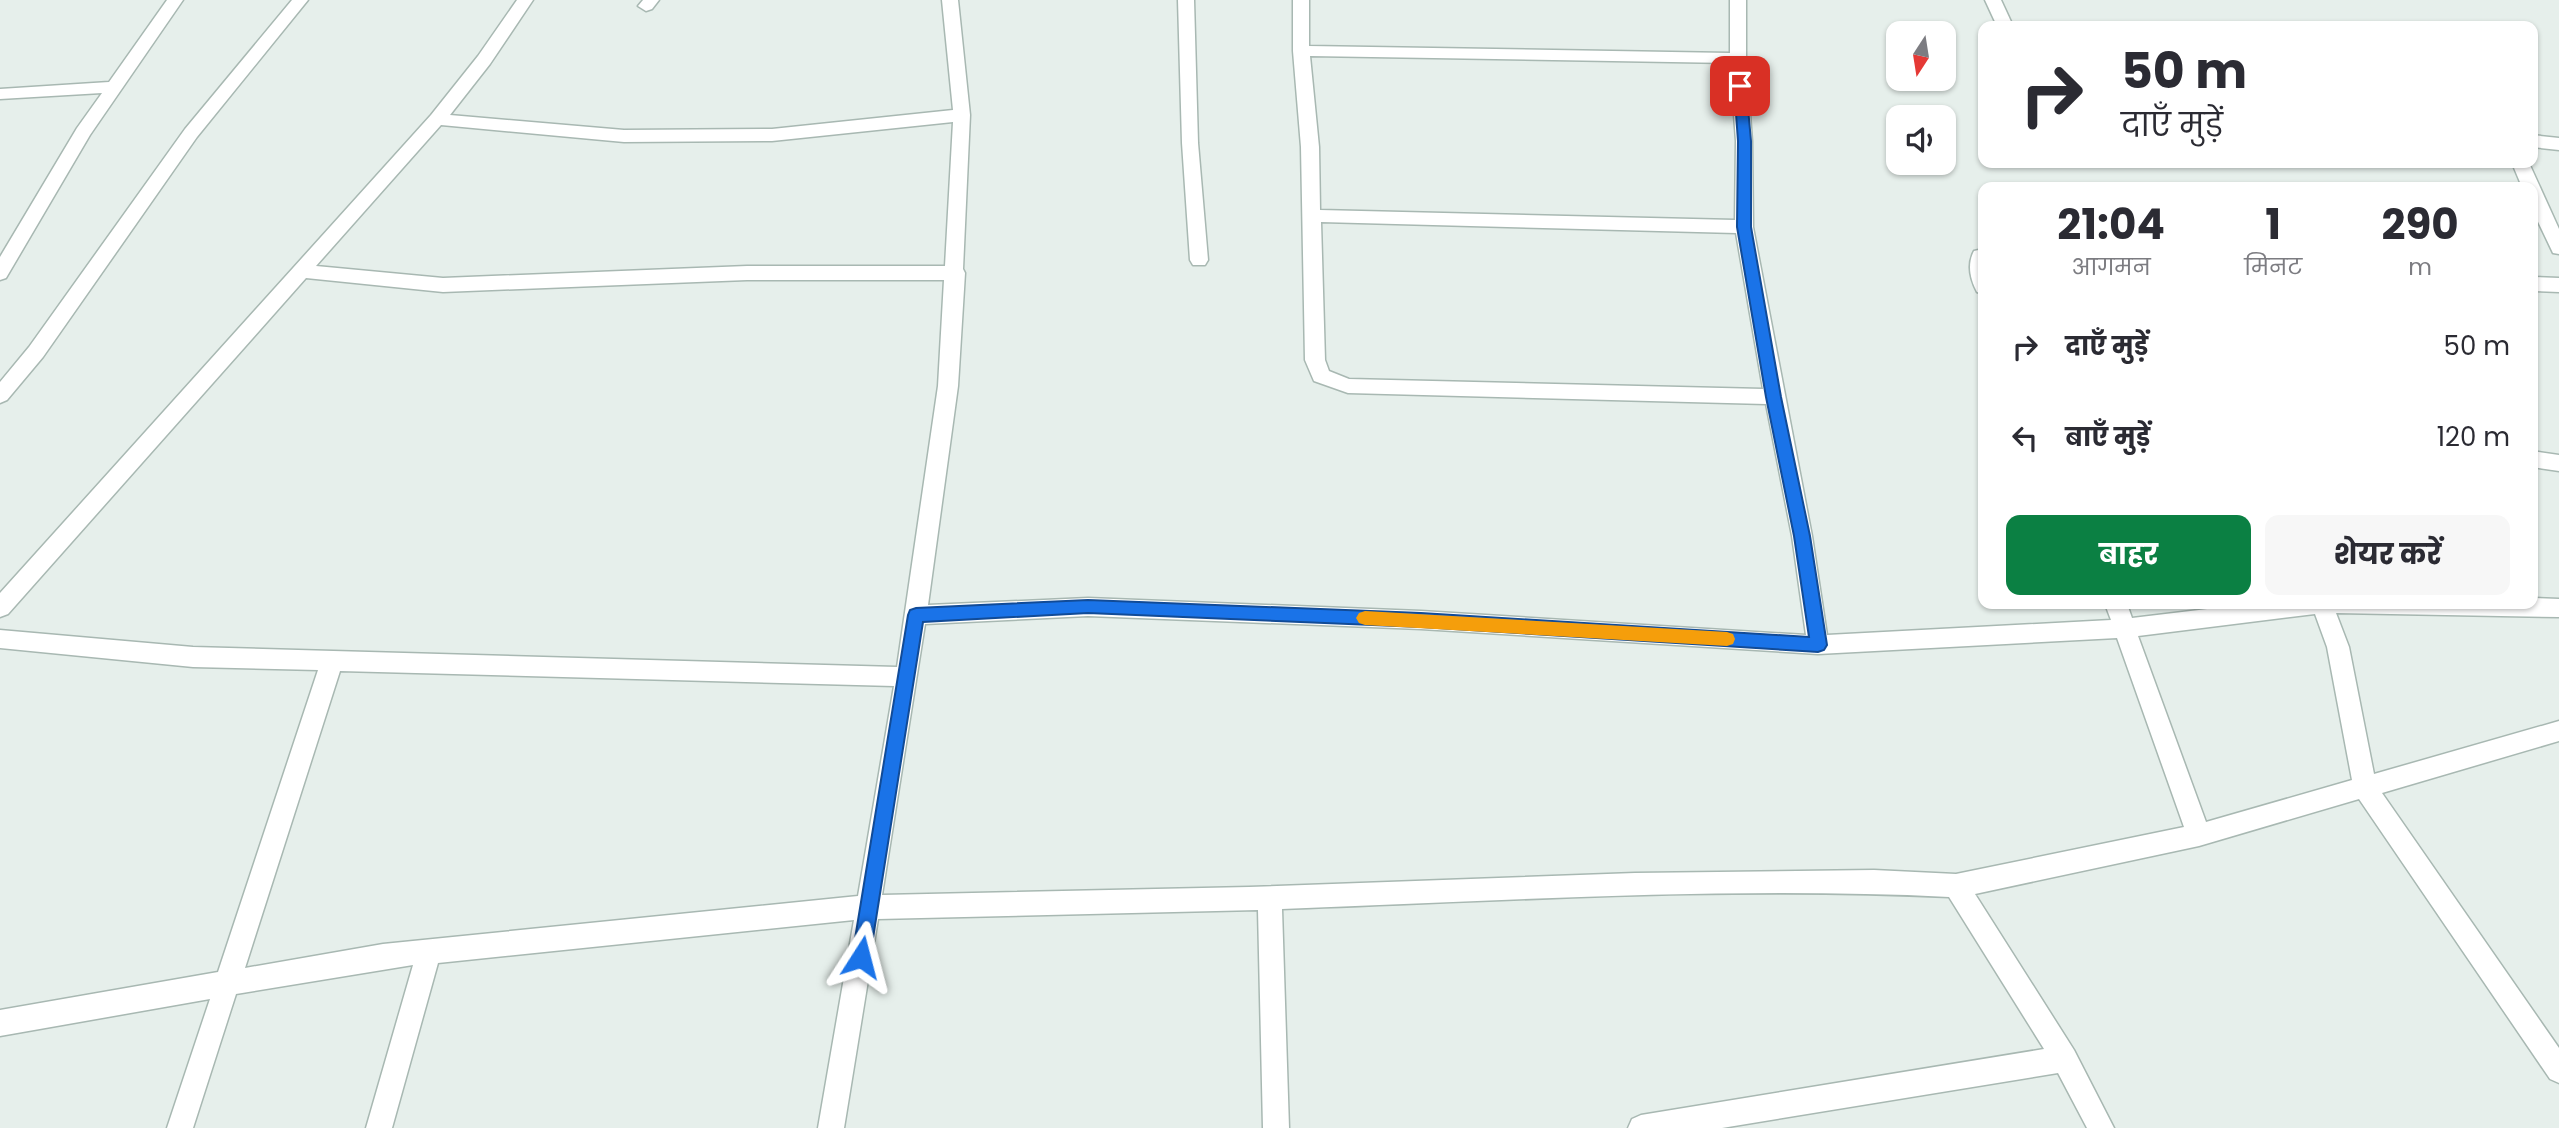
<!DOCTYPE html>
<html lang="hi">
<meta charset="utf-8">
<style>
body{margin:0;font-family:Poppins,"Noto Sans Devanagari",sans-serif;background:#f7f7f7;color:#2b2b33;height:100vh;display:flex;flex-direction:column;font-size:26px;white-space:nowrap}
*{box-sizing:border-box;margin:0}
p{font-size:23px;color:#7c7c81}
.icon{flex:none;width:38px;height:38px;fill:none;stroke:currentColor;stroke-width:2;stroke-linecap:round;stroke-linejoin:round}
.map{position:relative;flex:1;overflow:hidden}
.details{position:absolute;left:1978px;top:182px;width:560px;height:427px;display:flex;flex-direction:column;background:#fff;border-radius:14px;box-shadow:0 2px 5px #0004}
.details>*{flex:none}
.banner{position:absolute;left:1978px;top:21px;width:560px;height:147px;border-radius:14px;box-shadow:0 2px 5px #0004;background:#fff;color:#2b2b33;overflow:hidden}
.needle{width:46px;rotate:192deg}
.buttons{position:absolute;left:1886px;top:21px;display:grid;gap:14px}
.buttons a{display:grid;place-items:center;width:70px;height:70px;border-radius:14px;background:#fff;box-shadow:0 2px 5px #0004;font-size:35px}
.pin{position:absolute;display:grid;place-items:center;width:60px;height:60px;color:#fff;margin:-30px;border-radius:14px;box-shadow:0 4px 10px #0006}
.me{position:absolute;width:77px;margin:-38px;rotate:9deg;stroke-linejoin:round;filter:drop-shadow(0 0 5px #0008)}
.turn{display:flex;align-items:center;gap:24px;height:147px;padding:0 28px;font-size:32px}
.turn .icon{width:91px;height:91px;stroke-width:2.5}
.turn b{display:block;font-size:49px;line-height:60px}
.eta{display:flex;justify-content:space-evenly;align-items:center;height:119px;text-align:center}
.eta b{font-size:42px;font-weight:700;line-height:49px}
.cta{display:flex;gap:14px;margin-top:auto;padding:14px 28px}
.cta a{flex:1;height:80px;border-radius:14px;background:#0b8043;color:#fff;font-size:28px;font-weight:700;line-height:80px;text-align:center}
.cta a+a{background:#f7f7f7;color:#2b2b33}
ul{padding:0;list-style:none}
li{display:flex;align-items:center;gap:21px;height:91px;padding:0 28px}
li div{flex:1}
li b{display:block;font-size:26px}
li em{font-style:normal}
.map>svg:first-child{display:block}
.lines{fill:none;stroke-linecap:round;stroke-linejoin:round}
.minor-casing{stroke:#a8b8b2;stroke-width:3}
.minor{fill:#fff;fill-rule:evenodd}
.route{fill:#1a73e8;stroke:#114b97;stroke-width:2}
.slow{fill:#f59e0b}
</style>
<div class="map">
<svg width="2559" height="1128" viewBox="0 0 2559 1128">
<rect width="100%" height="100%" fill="#e6efeb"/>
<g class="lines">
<g class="minor-casing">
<g id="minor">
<path d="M167 0H183L90 135 6 278 0 280V257L77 128 102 93 0 99V89L109 82Z"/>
<path d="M292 0H308L197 137 43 357 7 400 0 403V382L29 347 185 129Z"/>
<path d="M517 0H533L490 64 450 115 624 130 772 129 953 110 942 0H958L970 115 963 269 965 273 958 386 928 605 1088 598 1421 611 1806 635 1792 536 1766 404 1348 393 1314 381 1305 360 1301 147 1293 51V0H1309V46L1730 53V0H1746V58L1752 141 1753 227 1812 536 1827 635 2111 620 2105 604H2127L2132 618 2249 604H2532V598L2559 599V617L2336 613 2349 647 2374 774 2559 721V741L2382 793 2559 1048V1083L2550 1079 2359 799 2199 846 1975 894 2074 1050 2114 1128H2087L2058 1073 1722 1128H1628L1632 1119 1641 1115 2044 1049 1949 897C1728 886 1504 901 1282 909L1289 1128H1263L1258 910 878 919 844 1128H818L854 920 438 963 392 1128H366L413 965 236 994 193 1128H167L210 999 0 1036V1010L218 972 318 670 193 667 0 648V630L193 647 897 667 938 386 944 280H747L443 292 306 278 8 614 0 617V593L431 115 478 56ZM1310 56 1730 63 1736 141 1735 220 1320 210 1319 147ZM953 122 945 266H747L443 278 316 266 441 125 624 142 772 141ZM1321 222 1736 233 1763 389 1349 379 1329 371 1325 360ZM2315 614 2327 647 2352 780 2206 822 2138 636ZM1088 616 1421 629 1818 654 2117 638 2184 827 1956 874 1874 870 1635 873 1249 887 882 895 925 624ZM340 671 894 686 858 896 383 944 245 968Z"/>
<path d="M643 0H659L652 9 646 11 638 6Z"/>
<path d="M1178 0H1194L1198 143 1208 260 1205 265H1193L1190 260 1182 143Z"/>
<path d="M1985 0H2001L2013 26H1997Z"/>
<path d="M2532 135 2559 138V150L2532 147Z"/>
<path d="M2512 163H2529L2559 229V254L2553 253 2532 209V187H2522Z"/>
<path d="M1983 249V294L1977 292C1970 279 1967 264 1974 251Z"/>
<path d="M2532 277 2559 278V292L2532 291Z"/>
<path d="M2532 451 2559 455V471L2532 467Z"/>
</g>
</g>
<use href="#minor" class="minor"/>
</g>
<path class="route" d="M1740 82 1746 86 1751 141V227L1781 397 1810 536 1827 645 1824 650 1818 652 1421 627 1088 613 923 622 870 957 868 964 861 967 854 964 852 957 908 615 910 610 916 608 1088 600 1421 613 1809 637 1794 536 1766 397 1737 227 1738 141 1734 86Z"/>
<path class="slow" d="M1365 611 1727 632 1733 634 1735 639 1733 644 1727 646 1365 625 1359 623 1356 618 1359 613Z"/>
</svg>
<div class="buttons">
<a><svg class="needle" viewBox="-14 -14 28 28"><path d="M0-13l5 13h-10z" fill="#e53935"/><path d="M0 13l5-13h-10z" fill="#7c7c81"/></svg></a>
<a><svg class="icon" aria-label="sound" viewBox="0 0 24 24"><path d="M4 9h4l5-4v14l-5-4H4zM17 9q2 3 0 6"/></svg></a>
</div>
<div class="pin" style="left:1740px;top:86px;background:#d93025"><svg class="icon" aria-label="arrive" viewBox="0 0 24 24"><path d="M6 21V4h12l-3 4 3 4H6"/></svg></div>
<svg class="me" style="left:861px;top:957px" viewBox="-20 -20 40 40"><path d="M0-17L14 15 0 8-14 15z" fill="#1a73e8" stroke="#fff" stroke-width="4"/></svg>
<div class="banner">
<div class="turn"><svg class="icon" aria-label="right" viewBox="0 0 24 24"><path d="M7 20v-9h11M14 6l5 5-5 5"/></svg><div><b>50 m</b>दाएँ मुड़ें</div></div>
</div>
<section class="details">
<div class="eta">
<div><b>21:04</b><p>आगमन</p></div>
<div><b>1</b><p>मिनट</p></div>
<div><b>290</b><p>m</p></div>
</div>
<ul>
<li><svg class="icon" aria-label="right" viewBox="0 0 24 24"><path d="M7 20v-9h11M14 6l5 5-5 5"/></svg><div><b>दाएँ मुड़ें</b></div><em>50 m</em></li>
<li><svg class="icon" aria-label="left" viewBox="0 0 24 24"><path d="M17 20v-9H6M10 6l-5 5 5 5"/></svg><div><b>बाएँ मुड़ें</b></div><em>120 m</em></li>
</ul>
<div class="cta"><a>बाहर</a><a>शेयर करें</a></div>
</section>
</div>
